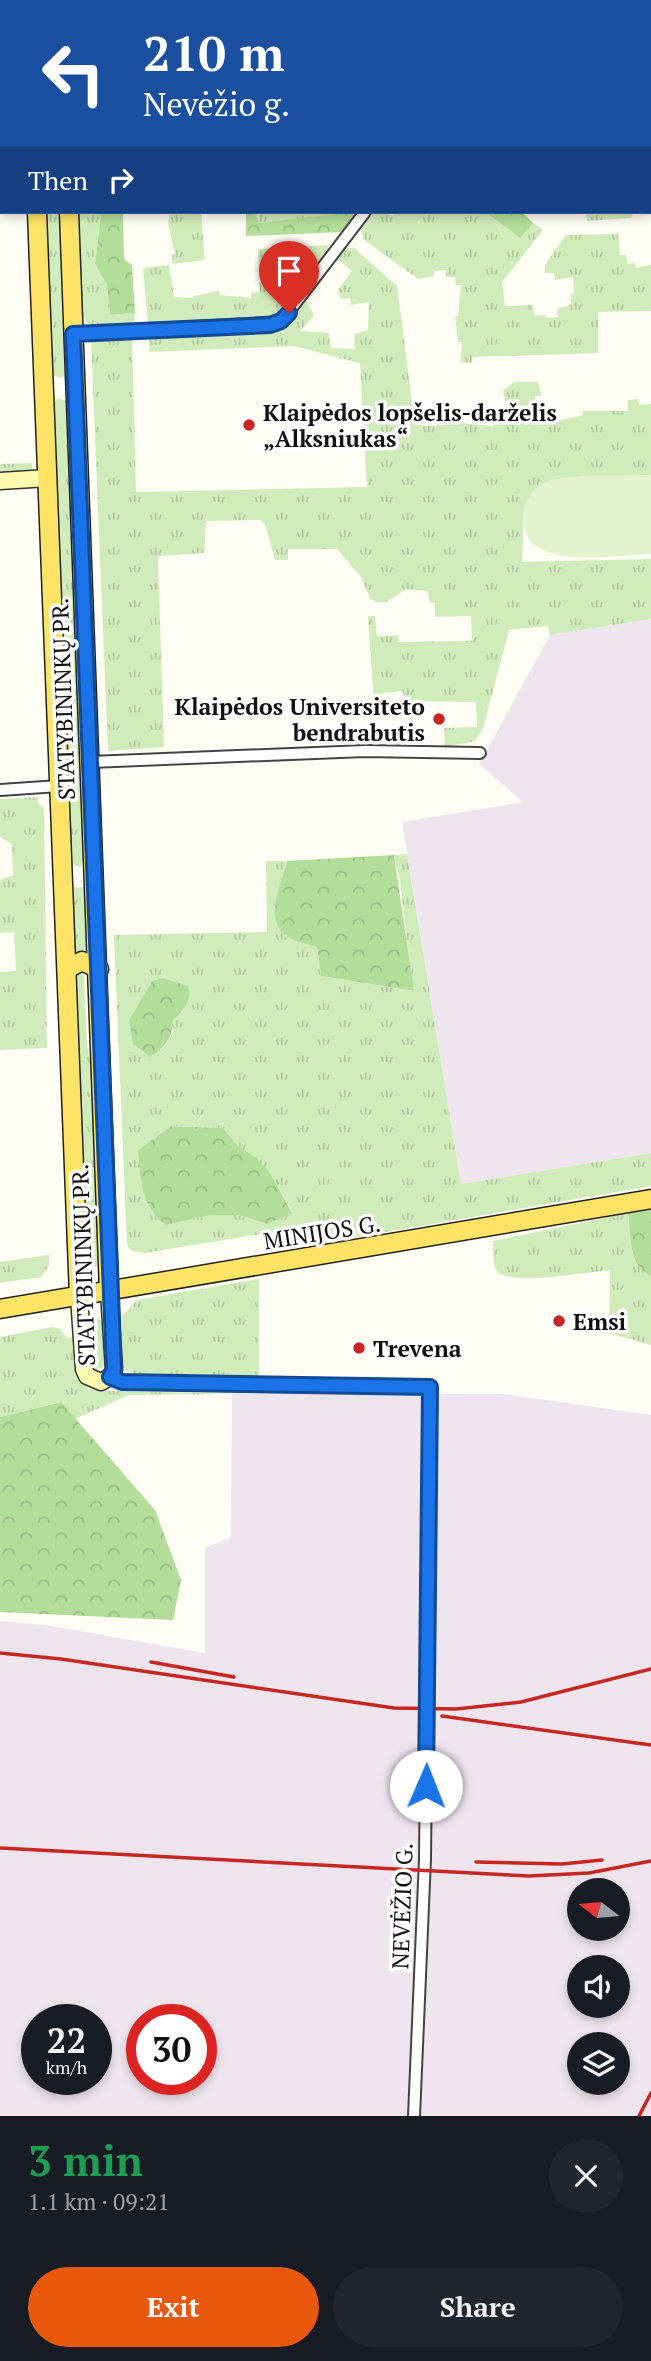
<!DOCTYPE html>
<meta charset="utf-8">
<style>
body{margin:0;font-family:"PT Serif",serif;background:#20242c;color:#f1f3f6;height:100vh;display:flex;flex-direction:column;font-size:26px;white-space:nowrap}
*{box-sizing:border-box;margin:0}
p{font-size:23px;color:#9ea1a6}
.icon{flex:none;width:38px;height:38px;fill:none;stroke:currentColor;stroke-width:2;stroke-linecap:round;stroke-linejoin:round}
.map{position:relative;height:2116px;overflow:hidden}
.panel{display:flex;flex-direction:column;background:#171b24;flex:1}
.panel>*{flex:none}
.top-card{position:absolute;left:0px;top:0px;width:651px;height:214px;box-shadow:0 4px 10px #0003;background:#1a4fa0;color:#fff;overflow:hidden}
.needle{width:46px;rotate:286deg}
.controls{position:absolute;left:567px;top:1878px;display:grid;gap:14px}
.controls a{display:grid;place-items:center;width:63px;height:63px;border-radius:50%;background:#171b24;box-shadow:0 4px 10px #0003;font-size:35px}
.speed{position:absolute;left:21px;top:2004px;display:flex;gap:14px;font-size:35px;font-weight:700;text-align:center}
.speed>*{display:grid;place-content:center;width:91px;height:91px;border-radius:50%;background:#171b24;box-shadow:0 4px 10px #0003;line-height:1}
.speed small{font-size:18px;font-weight:400}
.speed .limit{border:10px solid #d22;background:#fff;color:#111}
.pin{position:absolute;display:grid;place-items:center;width:60px;height:60px;color:#fff;margin:-72px -30px;border-radius:50% 50% 50% 0;rotate:-45deg;box-shadow:0 0 7px #0007}
.pin .icon{rotate:45deg}
.me{position:absolute;width:77px;margin:-38px;rotate:1deg;stroke-linejoin:round;filter:drop-shadow(0 0 5px #0008)}
.turn{display:flex;align-items:center;gap:24px;height:147px;padding:0 28px;font-size:32px}
.turn .icon{width:91px;height:91px;stroke-width:2.5}
.turn b{display:block;font-size:49px;line-height:60px}
.then{display:flex;align-items:center;height:66px;padding:0 28px;background:#0003;gap:14px;font-size:26px}
.round{display:grid;place-items:center;flex:none;width:74px;height:74px;border-radius:37px;background:#20242c}
.head{display:flex;align-items:center;justify-content:space-between;height:119px;padding:0 28px}
h1{font-size:42px;font-weight:800;line-height:52px;color:#1e9e55}
.primary-button{display:flex;gap:14px;margin-top:auto;padding:14px 28px}
.primary-button a{flex:1;height:80px;border-radius:42px;background:#ea580c;color:#fff;font-size:28px;font-weight:800;line-height:80px;text-align:center}
.primary-button a+a{background:#20242c;color:#f1f3f6}
.map>svg:first-child{display:block}
.industrial{fill:#efe5ef;fill-rule:evenodd}
.grass{fill:url(#grass-tufts);fill-rule:evenodd}
.forest{fill:url(#forest-crowns)}
.pitch{fill:#e3f3ce}
.lines{fill:none;stroke-linecap:round;stroke-linejoin:round}
.street-casing{stroke:#444;stroke-width:14}
.secondary-casing{stroke:#333;stroke-width:19}
.primary-casing{stroke:#222;stroke-width:21}
.street{stroke:#fff;stroke-width:10}
.secondary{stroke:#fffcb0;stroke-width:16}
.primary{stroke:#fde466;stroke-width:18}
.rail{stroke:#c92621;stroke-width:3.5}
.route-casing{stroke:#114b97;stroke-width:18}
.route{stroke:#1a73e8;stroke-width:12}
.poi-dot{fill:#c92621;stroke:#fff;stroke-width:2.5}
.labels{text-anchor:middle;dominant-baseline:central;stroke-width:7;stroke-linejoin:round;paint-order:stroke}
.poi-label{font-size:23px;font-weight:bold;fill:#111;stroke:#fff;text-anchor:start}
.street-label{font-size:23px;fill:#111;stroke:#fff}
</style>
<div class="map">
<svg width="651" height="2116" viewBox="0 0 651 2116">
<defs>
<pattern id="grass-tufts" width="24" height="20" patternUnits="userSpaceOnUse" patternTransform="scale(1.75)"><rect width="24" height="20" fill="#d1ecbb"/><path d="M3 7l-1-3M5 7V3M7 7l1-3M15 17l-1-3M17 17v-4M19 17l1-3" fill="none" stroke="#b2c9a0"/></pattern>
<pattern id="forest-crowns" width="20" height="18" patternUnits="userSpaceOnUse" patternTransform="scale(1.75)"><rect width="20" height="18" fill="#b3de9a"/><path d="M2 6a3 3 0 1 1 6 0M12 15a3 3 0 1 1 6 0" fill="none" stroke="#99bd84"/></pattern>
</defs>
<rect width="100%" height="100%" fill="#fffef5"/>
<g class="industrial">
<path d="M651 619V1153L461 1184 402 822 523 802 479 764 550 635Z"/>
<path d="M232 1394H504L651 1415V2116H0V1621L46 1625 205 1653V1548L231 1537ZM579 1890H618V1928H579ZM579 1967H618V2006H579ZM37 2020H96V2079H37ZM142 2020H201V2079H142ZM579 2044H618V2082H579Z"/>
</g>
<g class="grass">
<path d="M605 0H651V115L649 2Z"/>
<path d="M45 212H61L67 374 61 378 51 375Z"/>
<path d="M76 212H110L101 215 95 264 107 285 110 315 135 313 133 324 92 326 82 318Z"/>
<path d="M170 212H201L205 260 172 264V255L175 254 168 223Z"/>
<path d="M255 212H345L341 216 257 223Z"/>
<path d="M374 212H385L393 216 396 212H485L519 237 533 223 543 230 502 282 505 306 533 305 534 316 546 315V318L558 317 557 309 571 305V294L574 293 573 277 555 280 554 273H545V265L566 235 618 234 620 255H626L627 264 635 263 636 268 651 265V311L598 312V353L473 357 472 363 460 362 462 342H458L455 316H458L461 285H456L455 277H446V270L434 271V276L418 279 363 239 361 229Z"/>
<path d="M586 212H634L631 218 587 221Z"/>
<path d="M327 245 329 249 290 301 274 316 148 323 143 268 169 265 174 297 193 298 194 296 219 291 220 295 251 298V293L260 292 259 282 265 281 264 270H259L258 249Z"/>
<path d="M346 248H354L397 286 415 425 435 426 461 419 462 423 493 426V420L501 419V410L507 409 503 391 514 382H538L542 396H535L536 407H542L543 417H551L552 422 583 415V411H628V400L638 399 639 405 651 404V475L558 479 542 484 524 507 522 562 651 559V619L550 635 548 626 509 630 483 728 475 741 445 747 444 728 477 727 476 702 404 701 403 691 382 693 379 701 374 703 368 616H375L377 637 398 635V642L472 641 471 616 435 617V603L430 602 427 591 406 589 386 602H375L370 598 361 577 337 549H288V560H275L265 524 260 520 206 521 204 553 158 556 164 747 108 751 91 340 132 337 136 492 367 487 360 363 293 346 149 352V336L278 329 289 323 307 301 314 315 300 331 329 333 331 348 355 349 354 334 368 330 369 302 351 305 350 298 341 299 338 290 352 271 338 259Z"/>
<path d="M58 398 68 402 86 862 80 867 71 863 53 403Z"/>
<path d="M31 463 33 470 0 475V464Z"/>
<path d="M38 797V804L44 807 47 1048 0 1050V972L16 971 14 932 0 933V880L13 875 12 844 0 837V799Z"/>
<path d="M407 854 461 1184 651 1153V1186L310 1245 304 1227 144 1253 132 1251 127 1245 114 935 267 932 266 861H287L276 902 285 936 317 947 321 976 413 991 400 881 394 855ZM162 978 184 1010 172 1021 173 1032 163 1049 143 1053 133 1043 129 1020 152 981ZM171 1126 223 1128 238 1146 269 1171 292 1212 267 1224 238 1215H211L166 1225 138 1150Z"/>
<path d="M87 885 90 959H74L71 886 79 888Z"/>
<path d="M81 971 84 975 87 1045 95 1087 101 1259 95 1268 86 1257 74 976Z"/>
<path d="M628 1213C631 1234 628 1267 651 1276V1345L609 1333 610 1270C588 1272 515 1285 499 1273 491 1267 494 1250 493 1241Z"/>
<path d="M49 1255V1266L41 1277 0 1283V1262Z"/>
<path d="M259 1279V1378L139 1376 122 1367V1316L137 1300Z"/>
<path d="M96 1315 104 1324 106 1365 97 1370 91 1366 88 1325Z"/>
<path d="M52 1327 60 1329 67 1338 74 1337 77 1375 89 1390 232 1394 129 1395 75 1419 60 1402 0 1417V1337Z"/>
</g>
<g class="forest">
<path d="M110 212H123L124 259 132 265 135 313 110 315 107 285 95 264 101 215Z"/>
<path d="M246 212H255L258 223 358 212 343 232 246 236Z"/>
<path d="M485 212H522L533 223 520 238Z"/>
<path d="M394 855 414 991 321 976 317 947C308 944 292 941 285 935 264 918 282 882 287 861Z"/>
<path d="M162 978 188 986C192 1002 183 1011 172 1021 174 1038 164 1048 150 1057L133 1044 129 1020 152 981Z"/>
<path d="M171 1126 223 1128 238 1146 258 1159 269 1171 292 1213 267 1224 238 1215H211L166 1225C140 1205 141 1180 138 1150Z"/>
<path d="M651 1210V1276C628 1267 631 1234 628 1213Z"/>
<path d="M61 1402 155 1510 181 1580 173 1620 0 1612V1417Z"/>
</g>
<path class="pitch" d="M651 475V554C614 555 516 574 524 513 525 501 533 488 544 483 571 472 621 477 651 475Z"/>
<g class="lines">
<g class="street-casing">
<g id="street">
<path d="M443 0V2"/>
<path d="M73 334 281 322 365 212"/>
<path d="M90 762 365 751 480 753"/>
<path d="M0 790 59 786"/>
<path d="M110 1377 122 1382 430 1387 425 1859 414 2116"/>
</g>
</g>
<g class="secondary-casing">
<g id="secondary">
<path d="M0 481 48 478"/>
<path d="M79 1297 84 1369 87 1376 101 1382 110 1377 114 1370 109 1292"/>
</g>
</g>
<g class="primary-casing">
<g id="primary">
<path d="M10 0 11 2"/>
<path d="M79 2 80 0"/>
<path d="M37 212 79 1297"/>
<path d="M69 212 109 1292"/>
<path d="M67 969 82 961 99 969"/>
<path d="M0 1309 651 1199"/>
</g>
</g>
<use href="#street" class="street"/>
<use href="#secondary" class="secondary"/>
<use href="#primary" class="primary"/>
<g class="rail">
<path d="M0 1653 61 1659 394 1708 456 1709 521 1702 651 1669"/>
<path d="M151 1662 234 1677"/>
<path d="M442 1716 651 1745"/>
<path d="M0 1848 529 1876 589 1873 651 1861"/>
<path d="M476 1862 562 1864 602 1860"/>
<path d="M639 2116 651 2093"/>
</g>
</g>
<g class="lines">
<g class="route-casing">
<path id="route" d="M289 313 281 321 270 325 73 334 114 1370 110 1377 122 1382 430 1387 426 1786"/>
</g>
<use href="#route" class="route"/>
</g>
<g class="poi-dot">
<circle cx="249" cy="425" r="7"/>
<circle cx="439" cy="719" r="7"/>
<circle cx="559" cy="1321" r="7"/>
<circle cx="359" cy="1348" r="7"/>
</g>
<g class="labels">
<g class="poi-label">
<text x="263" y="412">Klaipėdos lopšelis-darželis<tspan x="263" dy="26">„Alksniukas“</tspan></text>
<text x="425" y="706" text-anchor="end">Klaipėdos Universiteto<tspan x="425" dy="26">bendrabutis</tspan></text>
<text x="573" y="1321">Emsi</text>
<text x="373" y="1348">Trevena</text>
</g>
<g class="street-label">
<text transform="translate(63 699) rotate(-92)">STATYBININKŲ PR.</text>
<text transform="translate(322 1232) rotate(-9)">MINIJOS G.</text>
<text transform="translate(83 1265) rotate(-92)">STATYBININKŲ PR.</text>
<text transform="translate(402 1906) rotate(-88)">NEVĖŽIO G.</text>
</g>
</g>
</svg>
<div class="controls">
<a><svg class="needle" viewBox="-14 -14 28 28"><path d="M0-13l5 13h-10z" fill="#e53935"/><path d="M0 13l5-13h-10z" fill="#9ea1a6"/></svg></a>
<a><svg class="icon" aria-label="sound" viewBox="0 0 24 24"><path d="M4 9h4l5-4v14l-5-4H4zM17 9q2 3 0 6"/></svg></a>
<a><svg class="icon" aria-label="layers" viewBox="0 0 24 24"><path d="M12 4l9 5-9 5-9-5zM3 14l9 5 9-5"/></svg></a>
</div>
<div class="speed"><div>22<small>km/h</small></div><div class="limit">30</div></div>
<div class="pin" style="left:289px;top:313px;background:#d93025"><svg class="icon" aria-label="arrive" viewBox="0 0 24 24"><path d="M6 21V4h12l-3 4 3 4H6"/></svg></div>
<svg class="me" style="left:426px;top:1786px" viewBox="-20 -20 40 40"><circle r="19" fill="#fff"/><path d="M0-13L10 11 0 6-10 11z" fill="#1a73e8"/></svg>
<div class="top-card">
<div class="turn"><svg class="icon" aria-label="left" viewBox="0 0 24 24"><path d="M17 20v-9H6M10 6l-5 5 5 5"/></svg><div><b>210 m</b>Nevėžio g.</div></div>
<div class="then">Then<svg class="icon" aria-label="right" viewBox="0 0 24 24"><path d="M7 20v-9h11M14 6l5 5-5 5"/></svg></div>
</div>
</div>
<section class="panel">
<div class="head"><div><h1>3 min</h1><p>1.1 km · 09:21</p></div><a class="round"><svg class="icon" aria-label="close" viewBox="0 0 24 24"><path d="M6 6l12 12M18 6L6 18"/></svg></a></div>
<div class="primary-button"><a>Exit</a><a>Share</a></div>
</section>
